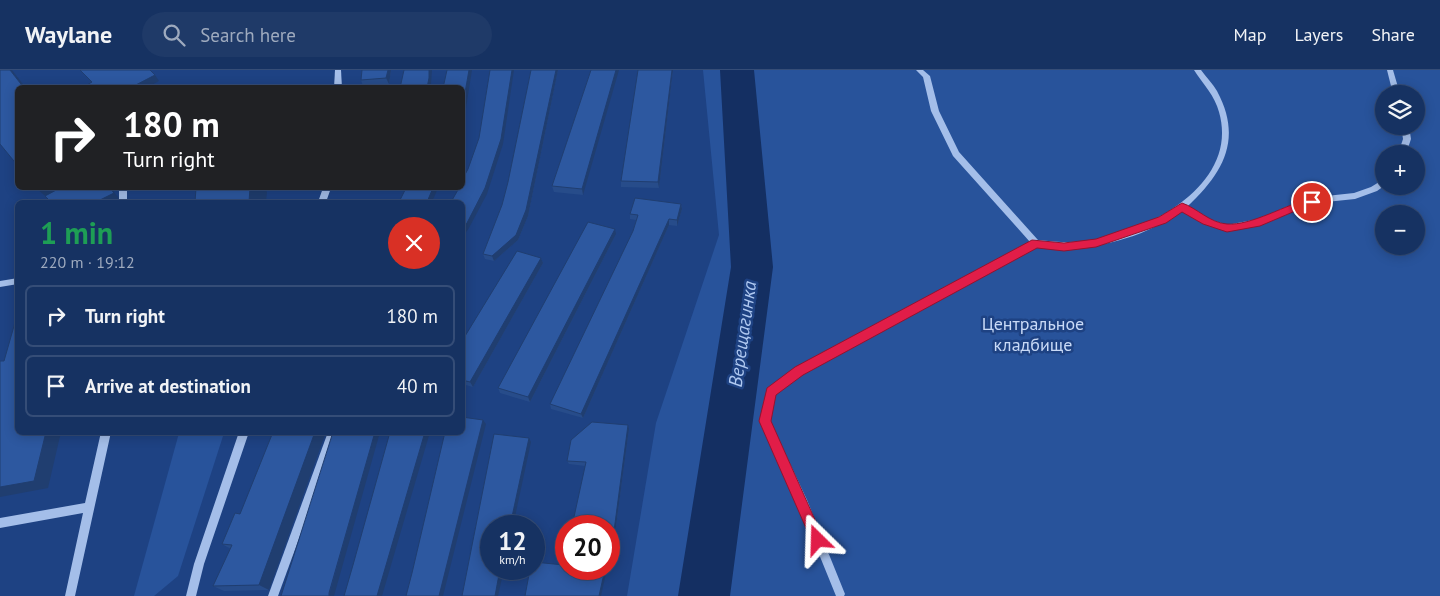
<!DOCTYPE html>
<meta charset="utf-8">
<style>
body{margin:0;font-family:"PT Sans",sans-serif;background:#1f3a68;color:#f1f3f6;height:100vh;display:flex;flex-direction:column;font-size:19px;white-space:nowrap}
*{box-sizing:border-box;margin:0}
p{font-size:16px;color:#9eaabe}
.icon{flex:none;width:28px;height:28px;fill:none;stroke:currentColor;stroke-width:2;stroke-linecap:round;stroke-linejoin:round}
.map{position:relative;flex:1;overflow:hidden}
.details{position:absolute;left:15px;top:130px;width:450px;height:235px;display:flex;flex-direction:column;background:#163262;border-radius:8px;box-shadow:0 2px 12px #0003,0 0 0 1px #354d77}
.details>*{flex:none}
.guide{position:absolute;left:15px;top:15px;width:450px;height:105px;border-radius:8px;box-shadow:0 2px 12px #0003,0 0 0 1px #354d77;background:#202124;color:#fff;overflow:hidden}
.tools{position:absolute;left:1375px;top:15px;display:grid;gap:10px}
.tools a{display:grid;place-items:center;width:50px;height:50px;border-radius:50%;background:#163262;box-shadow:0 2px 12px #0003,0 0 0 1px #354d77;font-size:25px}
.speed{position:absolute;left:480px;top:445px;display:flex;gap:10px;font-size:25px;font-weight:700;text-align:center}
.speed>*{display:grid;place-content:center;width:65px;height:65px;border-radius:50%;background:#163262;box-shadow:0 2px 12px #0003,0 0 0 1px #354d77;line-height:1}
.speed small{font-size:12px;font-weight:400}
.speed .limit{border:8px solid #d22;background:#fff;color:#111}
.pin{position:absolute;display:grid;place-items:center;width:42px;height:42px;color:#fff;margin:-21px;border:2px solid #fff;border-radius:50%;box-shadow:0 1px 5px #0007}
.me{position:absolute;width:55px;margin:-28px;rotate:338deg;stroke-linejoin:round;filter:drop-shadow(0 0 4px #0008)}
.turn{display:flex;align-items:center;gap:18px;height:105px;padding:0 25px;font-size:22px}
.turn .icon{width:65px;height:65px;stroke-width:2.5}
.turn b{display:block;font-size:35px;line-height:42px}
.round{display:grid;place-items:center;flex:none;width:52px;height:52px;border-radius:26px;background:#1f3a68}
.summary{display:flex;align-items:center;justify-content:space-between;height:85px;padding:0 25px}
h1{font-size:30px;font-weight:800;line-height:38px;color:#1e9e55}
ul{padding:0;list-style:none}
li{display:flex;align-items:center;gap:15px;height:62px;margin:0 10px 8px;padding:0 15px;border:2px solid #354d77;border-radius:8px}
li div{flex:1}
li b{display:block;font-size:19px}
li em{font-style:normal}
header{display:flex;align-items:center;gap:30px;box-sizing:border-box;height:70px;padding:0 25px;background:#163262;border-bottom:1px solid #354d77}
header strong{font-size:24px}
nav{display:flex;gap:28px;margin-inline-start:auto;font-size:18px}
.search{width:350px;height:45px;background:#1f3a68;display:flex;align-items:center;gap:12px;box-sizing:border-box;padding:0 18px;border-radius:28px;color:#9eaabe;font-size:19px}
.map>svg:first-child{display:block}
.green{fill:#28539b;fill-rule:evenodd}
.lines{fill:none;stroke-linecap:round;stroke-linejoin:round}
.river{fill:#142f62;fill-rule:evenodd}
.minor{fill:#a4bee9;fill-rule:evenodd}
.wall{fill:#274c8a}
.shaded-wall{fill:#203e70}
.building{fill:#2d58a0;stroke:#203e70}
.route{fill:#e11d48;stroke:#92132f}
.labels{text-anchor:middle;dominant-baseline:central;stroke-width:5;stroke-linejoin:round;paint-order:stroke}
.park-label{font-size:18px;fill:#c9daf7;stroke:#1e4283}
.water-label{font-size:19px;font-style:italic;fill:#b0c9f1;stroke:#1e4283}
</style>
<header>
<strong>Waylane</strong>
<div class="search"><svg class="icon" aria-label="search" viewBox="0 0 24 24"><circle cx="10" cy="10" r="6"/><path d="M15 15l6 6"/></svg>Search here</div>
<nav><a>Map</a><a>Layers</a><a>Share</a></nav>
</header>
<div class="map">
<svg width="1440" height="526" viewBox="0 0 1440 526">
<rect width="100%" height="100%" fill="#1e4283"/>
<g class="green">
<path d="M703 0H1440V526H627L656 353 719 165ZM1384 24H1416V56H1384ZM1384 84H1416V116H1384ZM1384 144H1416V176H1384Z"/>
<path d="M179 363H224L178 506 154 526H134Z"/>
</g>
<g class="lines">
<path class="river" d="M720 0H754L773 197 730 526H678L731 197Z"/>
<g class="minor">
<path d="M335 0H341L342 18H334Z"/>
<path d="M916 0H923L930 6 939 41 959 82 1038 170C1055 172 1071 173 1088 171 1147 163 1240 115 1219 42 1215 26 1203 14 1194 0H1201C1206 7 1213 14 1217 21 1243 69 1223 103 1188 136L1209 149 1227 155 1258 149 1298 132 1326 126 1354 123 1371 117 1384 109V116L1377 121 1355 129 1326 132 1300 138 1262 154 1227 161 1203 153 1182 141C1140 170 1088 183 1037 176L802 304 775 324 770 351 807 430 845 524 844 526H836L799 435 760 351 768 319 796 298 1030 172 953 86 931 41 923 7Z"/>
<path d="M1387 0H1393L1400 24H1393Z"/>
<path d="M1401 56H1409L1411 69 1406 84H1398L1403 69Z"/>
<rect x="119" y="118" width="8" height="14"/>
<path d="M323 118H331L326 132H318Z"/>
<path d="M18 208V214L0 217V211Z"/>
<path d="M101 362H111L75 526H65L83 443 0 458V448L85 433Z"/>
<path d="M239 362H249L204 494 196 526H186L194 494Z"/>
<path d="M328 362H338L278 526H268Z"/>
</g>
</g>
<g class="wall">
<path d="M362 0H391L389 14 363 16 361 10Z"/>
<path d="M531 0H558L528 146 518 170 494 191 485 189 483 184 502 135 508 112Z"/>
<path d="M591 0 583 125 554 122 552 116Z"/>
<path d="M673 0 659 118 621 117V111Z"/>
<path d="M681 134 682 139 677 156 669 155 583 348 551 339 550 334 633 161 636 150 630 149V144Z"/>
<path d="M616 164 530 332 500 323 498 318Z"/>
<path d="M541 188 543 193 473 317 462 314V271Z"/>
<path d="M628 355 629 359 615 464 585 396 569 394 567 391Z"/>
<path d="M235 443 269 520 224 521 213 516 231 479 222 474Z"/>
</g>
<g class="shaded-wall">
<path d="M10 0H12L26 18H24Z"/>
<path d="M388 0H391L389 14 386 8Z"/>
<path d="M429 0H432L431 14 430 18H427Z"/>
<path d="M469 0H472L465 44 462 53V40Z"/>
<path d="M512 0H514L503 74 487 124 469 158 462 168V159Z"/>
<path d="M556 0H558L528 146 518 170 494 191 492 186Z"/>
<path d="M616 0H619L583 125 582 119Z"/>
<path d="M672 0H673L659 118 658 112Z"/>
<path d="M155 5 159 11 146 18H130Z"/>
<path d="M36 118H76L51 131Z"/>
<path d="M110 118 119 128 112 132H96Z"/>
<path d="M250 118H264L267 122 266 132H249Z"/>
<path d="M433 118H438L432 132H427Z"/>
<path d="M681 134 682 139 677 156V150Z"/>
<path d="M669 149V155L583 348 581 344Z"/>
<path d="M615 159 616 164 530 332 528 327Z"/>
<path d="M541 188 543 193 473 317 470 312Z"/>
<path d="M483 350 486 354 443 526H439Z"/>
<path d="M628 355 629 359 615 464 609 491V482Z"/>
<path d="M46 362H61L48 418 0 427V417Z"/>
<path d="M315 362H326L269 520 259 515Z"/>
<path d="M375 362H380L334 526H329Z"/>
<path d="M425 362H430L382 526H377Z"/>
<path d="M529 368 531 372 513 456H510Z"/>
<path d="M500 499H504L498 526H495Z"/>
<path d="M605 499H607L601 526H599Z"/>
</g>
<g class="building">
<path d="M0 0H10L24 18H18V96L0 74Z"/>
<path d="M80 0H150L155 5 130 18H82L92 12Z"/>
<path d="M362 0H388L386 8 361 10Z"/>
<path d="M404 0H429V8L427 18H400Z"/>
<path d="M447 0H469L462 40V18H443Z"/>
<path d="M490 0H512L501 69 485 118 467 153 462 159V132H451L459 118H462V110L468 99 479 68Z"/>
<path d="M531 0H556L526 140 516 165 492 186 483 184 502 135 508 112Z"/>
<path d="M591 0H616L582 119 552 116Z"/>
<path d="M638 0H672L658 112 621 111Z"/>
<path d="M60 118H110L114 123 96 132H51L45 126Z"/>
<path d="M196 118H250L249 132H195Z"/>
<path d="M406 118H433L427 132H399Z"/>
<path d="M635 128 681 134 677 150 669 149 581 344 550 334 633 161 638 145 630 144Z"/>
<path d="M588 152 615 159 528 327 498 318Z"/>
<path d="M517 181 541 188 470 312 462 310V271Z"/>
<path d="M18 242V362H46L34 411 0 417V291H4Z"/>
<path d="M462 347 483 350 439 526H406L412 503 445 362H462Z"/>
<path d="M592 352 628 355 614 461 609 482V456H572L586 392 567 391 571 370Z"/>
<path d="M273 362H315L259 515 213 516 232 475 222 474 235 443 240 444Z"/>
<path d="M333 362H375L329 523V526H281Z"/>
<path d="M390 362H425L377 526H344L353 495Z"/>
<path d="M494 364 529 368 510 456H491V499H500L495 526H462Z"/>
<path d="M566 484V499H605L599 526H525L530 499H534V492L564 495Z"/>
</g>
<path class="route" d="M1312 128 1316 129V135L1300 139 1260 156 1227 162 1203 154 1182 142 1166 153 1096 177 1064 181 1037 178 803 305 776 325 771 351 824 470 823 474 818 476 813 474 759 351 767 318 795 297 1032 170 1064 173 1096 169 1159 147 1182 133C1197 138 1210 153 1227 154 1251 156 1287 134 1312 128Z"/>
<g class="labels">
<g class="park-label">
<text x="1033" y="253">Центральное<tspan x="1033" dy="21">кладбище</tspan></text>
</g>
<g class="water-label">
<text transform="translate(742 264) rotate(-82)">Верещагинка</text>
</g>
</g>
</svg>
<div class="tools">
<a><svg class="icon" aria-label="layers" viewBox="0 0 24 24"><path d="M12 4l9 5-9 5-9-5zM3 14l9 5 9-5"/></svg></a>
<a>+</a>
<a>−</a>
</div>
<div class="speed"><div>12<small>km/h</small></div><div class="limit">20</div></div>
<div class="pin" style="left:1312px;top:132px;background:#d93025"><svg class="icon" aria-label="arrive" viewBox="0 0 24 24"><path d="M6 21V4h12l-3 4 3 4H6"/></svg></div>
<svg class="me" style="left:818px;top:470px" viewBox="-20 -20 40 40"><path d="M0-17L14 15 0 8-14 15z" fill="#e11d48" stroke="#fff" stroke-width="4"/></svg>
<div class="guide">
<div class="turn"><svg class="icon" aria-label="right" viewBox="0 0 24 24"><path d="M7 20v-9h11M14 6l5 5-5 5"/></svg><div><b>180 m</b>Turn right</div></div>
</div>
<section class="details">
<div class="summary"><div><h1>1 min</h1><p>220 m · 19:12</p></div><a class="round" style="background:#d93025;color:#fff"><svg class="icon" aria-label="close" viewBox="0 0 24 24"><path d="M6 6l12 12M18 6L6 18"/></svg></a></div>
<ul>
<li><svg class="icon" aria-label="right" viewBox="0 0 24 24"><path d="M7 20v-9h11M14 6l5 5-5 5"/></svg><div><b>Turn right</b></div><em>180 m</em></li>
<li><svg class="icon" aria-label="arrive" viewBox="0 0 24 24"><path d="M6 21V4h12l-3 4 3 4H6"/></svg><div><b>Arrive at destination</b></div><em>40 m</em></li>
</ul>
</section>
</div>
